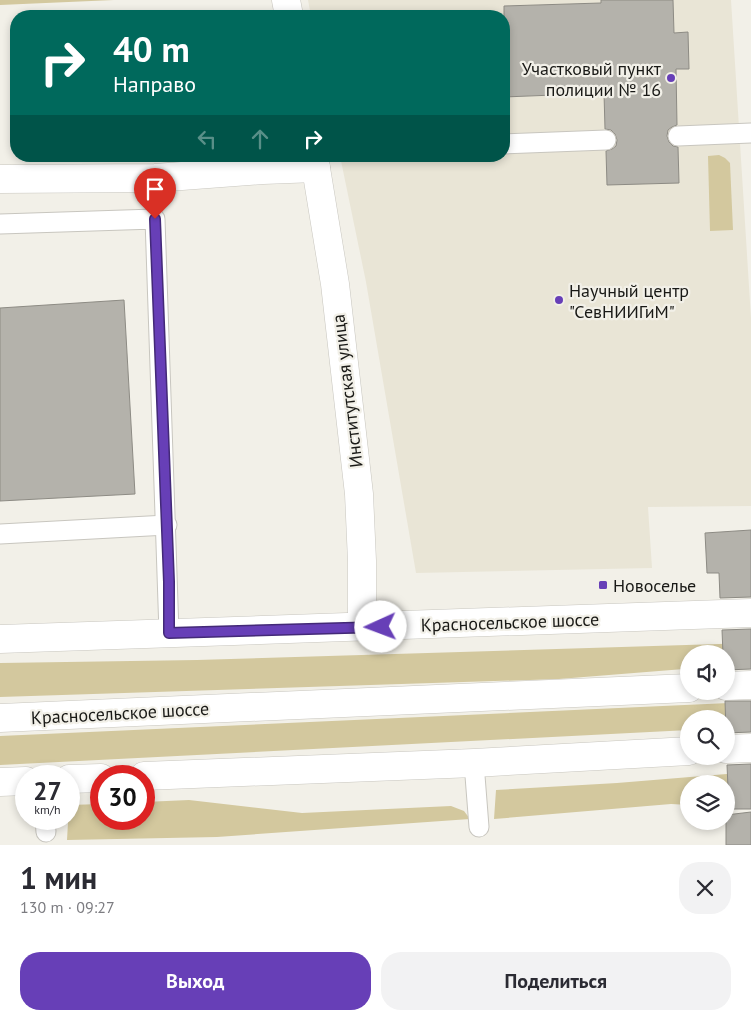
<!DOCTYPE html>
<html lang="ru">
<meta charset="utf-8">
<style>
body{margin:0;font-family:"PT Sans",sans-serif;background:#f2f2f3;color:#2b2b33;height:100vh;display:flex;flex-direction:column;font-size:19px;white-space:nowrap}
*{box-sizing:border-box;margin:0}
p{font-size:16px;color:#7c7c81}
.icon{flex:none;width:28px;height:28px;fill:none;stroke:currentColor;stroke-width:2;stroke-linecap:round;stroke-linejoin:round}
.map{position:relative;height:845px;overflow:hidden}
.details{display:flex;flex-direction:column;background:#fff;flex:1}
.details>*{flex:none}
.banner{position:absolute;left:10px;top:10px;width:500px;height:152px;border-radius:20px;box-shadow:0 2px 8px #0003;background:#00695c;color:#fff;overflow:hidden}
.controls{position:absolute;left:680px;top:645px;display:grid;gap:10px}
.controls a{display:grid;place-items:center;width:55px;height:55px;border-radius:50%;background:#fff;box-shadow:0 2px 8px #0003;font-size:25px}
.speed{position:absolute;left:15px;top:765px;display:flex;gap:10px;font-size:25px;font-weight:700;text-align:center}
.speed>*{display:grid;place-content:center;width:65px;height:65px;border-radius:50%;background:#fff;box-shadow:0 2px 8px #0003;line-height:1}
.speed small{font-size:12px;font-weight:400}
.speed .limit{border:8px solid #d22;background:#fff;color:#111}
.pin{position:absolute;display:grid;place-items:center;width:42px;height:42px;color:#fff;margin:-51px -21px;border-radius:50% 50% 50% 0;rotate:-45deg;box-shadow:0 0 5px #0007}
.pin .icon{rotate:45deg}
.me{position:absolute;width:55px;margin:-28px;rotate:268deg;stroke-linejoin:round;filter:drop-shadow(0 0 4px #0008)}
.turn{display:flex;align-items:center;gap:18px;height:105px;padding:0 20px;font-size:22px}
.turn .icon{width:65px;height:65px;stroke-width:2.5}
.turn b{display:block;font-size:35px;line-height:42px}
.lanes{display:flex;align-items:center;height:48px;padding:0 20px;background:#0003;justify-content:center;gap:25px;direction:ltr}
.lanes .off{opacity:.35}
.round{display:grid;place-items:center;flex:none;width:52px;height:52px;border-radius:20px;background:#f2f2f3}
.overview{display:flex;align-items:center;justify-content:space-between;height:85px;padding:0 20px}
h1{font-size:30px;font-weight:700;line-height:38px}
.button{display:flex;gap:10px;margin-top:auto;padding:10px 20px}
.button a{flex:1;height:58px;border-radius:20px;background:#673fb7;color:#fff;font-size:20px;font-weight:700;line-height:58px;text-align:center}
.button a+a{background:#f2f2f3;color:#2b2b33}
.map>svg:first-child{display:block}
.built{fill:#e9e5d6}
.green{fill:#d3c89e}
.building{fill:#b4b2ab;stroke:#8d8b84}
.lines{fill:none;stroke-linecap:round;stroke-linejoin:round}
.lane-casing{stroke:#c8c6bf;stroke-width:21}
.street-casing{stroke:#c8c6bf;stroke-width:29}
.secondary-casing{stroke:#c8c6bf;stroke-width:29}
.lane{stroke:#fff;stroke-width:19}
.street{stroke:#fff;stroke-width:28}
.secondary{stroke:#fff;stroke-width:28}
.route-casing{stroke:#432977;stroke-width:12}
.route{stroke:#673fb7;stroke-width:9}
.poi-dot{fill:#673fb7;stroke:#f2f0e8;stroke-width:2}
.labels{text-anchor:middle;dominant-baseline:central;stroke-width:4.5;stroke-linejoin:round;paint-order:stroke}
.poi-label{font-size:18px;fill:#191916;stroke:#f2f0e8;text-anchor:start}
.street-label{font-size:18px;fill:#191916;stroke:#f2f0e8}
</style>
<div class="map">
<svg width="751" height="845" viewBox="0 0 751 845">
<rect width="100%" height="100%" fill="#f2f0e8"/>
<path class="built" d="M308 0H731L751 318V506L648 507 652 568 416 573 366 282 340 156H504V16H311Z"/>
<g class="green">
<path d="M0 0H114L0 5Z"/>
<path d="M719 155 725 158 730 163 733 230 710 231 708 156Z"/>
<path d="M751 643 726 654H689V668L684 669 559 679 0 697V663L197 660Z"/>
<path d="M751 702 726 719H689V730L0 765V736Z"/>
<path d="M751 772V802L726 804V784H689V805L671 804 494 819 496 790 617 783Z"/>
<path d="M189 800 302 813 451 806 464 811 470 819 217 837 67 840 69 805 101 804V819H144V802Z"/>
</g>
<g class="building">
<path d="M601 0H673L674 33 688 32 689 69H676L677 125 672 127 668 130 667 136 669 142 673 146 678 147 679 183 607 185 606 151 612 149 616 146 617 140 615 134 611 130 605 129 604 93 504 97V6L601 3Z"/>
<path d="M124 300 135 494 0 501V308Z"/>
<path d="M751 530V597L720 598 719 573H707L705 533Z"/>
<path d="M751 629V669L726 670V654H723L722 630Z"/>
<path d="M725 701H751V732L726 733Z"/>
<path d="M751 764V809H729L727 765Z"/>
<path d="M751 812V845H726V815Z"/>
</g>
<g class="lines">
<g class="lane-casing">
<g id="lane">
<path d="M678 136 751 133"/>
<path d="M504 144 606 140"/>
<path d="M0 224 155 219 169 633"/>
<path d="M0 534 167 525"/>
<path d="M474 763 479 827"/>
<path d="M45 819 46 832"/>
</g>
</g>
<g class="street-casing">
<g id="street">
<path d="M286 0 289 16"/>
<path d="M314 156 335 284 359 494 362 561V627"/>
<path d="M0 179 155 178 263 170 316 168"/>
<path d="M0 639 751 613"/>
</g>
</g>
<g class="secondary-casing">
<g id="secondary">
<path d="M726 686 751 685"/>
<path d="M0 718 689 688"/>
<path d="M726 749 751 748"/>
<path d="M144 776 474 763 689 751"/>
<path d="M69 779 101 778"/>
<path d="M0 782 26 781"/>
</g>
</g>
<use href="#lane" class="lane"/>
<use href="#street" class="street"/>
<use href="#secondary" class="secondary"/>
</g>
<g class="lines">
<g class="route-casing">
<path id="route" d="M155 219 169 582V633L381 627"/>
</g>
<use href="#route" class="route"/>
</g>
<g class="poi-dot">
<circle cx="671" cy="78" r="5"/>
<circle cx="559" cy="300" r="5"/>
<rect x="598" y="580" width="10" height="10" rx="2.5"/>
</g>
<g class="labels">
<g class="poi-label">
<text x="661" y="68" text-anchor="end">Участковый пункт<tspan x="661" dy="21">полиции № 16</tspan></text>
<text x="569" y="290">Научный центр<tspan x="569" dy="21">"СевНИИГиМ"</tspan></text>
<text x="613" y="585">Новоселье</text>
</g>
<g class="street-label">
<text transform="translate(347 391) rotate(-97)">Институтская улица</text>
<text transform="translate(510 622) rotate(-2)">Красносельское шоссе</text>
<text transform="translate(120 713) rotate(-3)">Красносельское шоссе</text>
</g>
</g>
</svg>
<div class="controls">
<a><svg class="icon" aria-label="sound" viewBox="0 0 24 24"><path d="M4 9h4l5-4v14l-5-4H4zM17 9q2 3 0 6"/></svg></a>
<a><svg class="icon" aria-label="search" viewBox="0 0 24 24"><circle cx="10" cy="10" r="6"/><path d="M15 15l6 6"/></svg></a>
<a><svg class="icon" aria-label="layers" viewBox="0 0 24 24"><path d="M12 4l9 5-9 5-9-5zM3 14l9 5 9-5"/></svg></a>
</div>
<div class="speed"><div>27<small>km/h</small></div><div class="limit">30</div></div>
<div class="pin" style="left:155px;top:219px;background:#d93025"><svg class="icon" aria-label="arrive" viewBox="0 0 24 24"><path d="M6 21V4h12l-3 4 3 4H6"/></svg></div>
<svg class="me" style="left:381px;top:627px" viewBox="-20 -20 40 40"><circle r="19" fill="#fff"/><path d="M0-13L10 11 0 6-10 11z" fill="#673fb7"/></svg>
<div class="banner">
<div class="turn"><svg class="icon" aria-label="right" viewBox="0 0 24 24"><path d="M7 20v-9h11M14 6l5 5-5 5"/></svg><div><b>40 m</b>Направо</div></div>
<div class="lanes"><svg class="icon off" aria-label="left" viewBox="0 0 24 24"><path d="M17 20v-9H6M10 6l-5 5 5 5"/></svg><svg class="icon off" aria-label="ahead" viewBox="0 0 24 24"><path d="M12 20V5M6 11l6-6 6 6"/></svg><svg class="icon" aria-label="right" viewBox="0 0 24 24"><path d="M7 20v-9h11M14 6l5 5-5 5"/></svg></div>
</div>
</div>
<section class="details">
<div class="overview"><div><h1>1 мин</h1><p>130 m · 09:27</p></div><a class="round"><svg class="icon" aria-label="close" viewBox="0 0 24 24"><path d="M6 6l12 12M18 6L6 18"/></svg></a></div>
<div class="button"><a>Выход</a><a>Поделиться</a></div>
</section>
